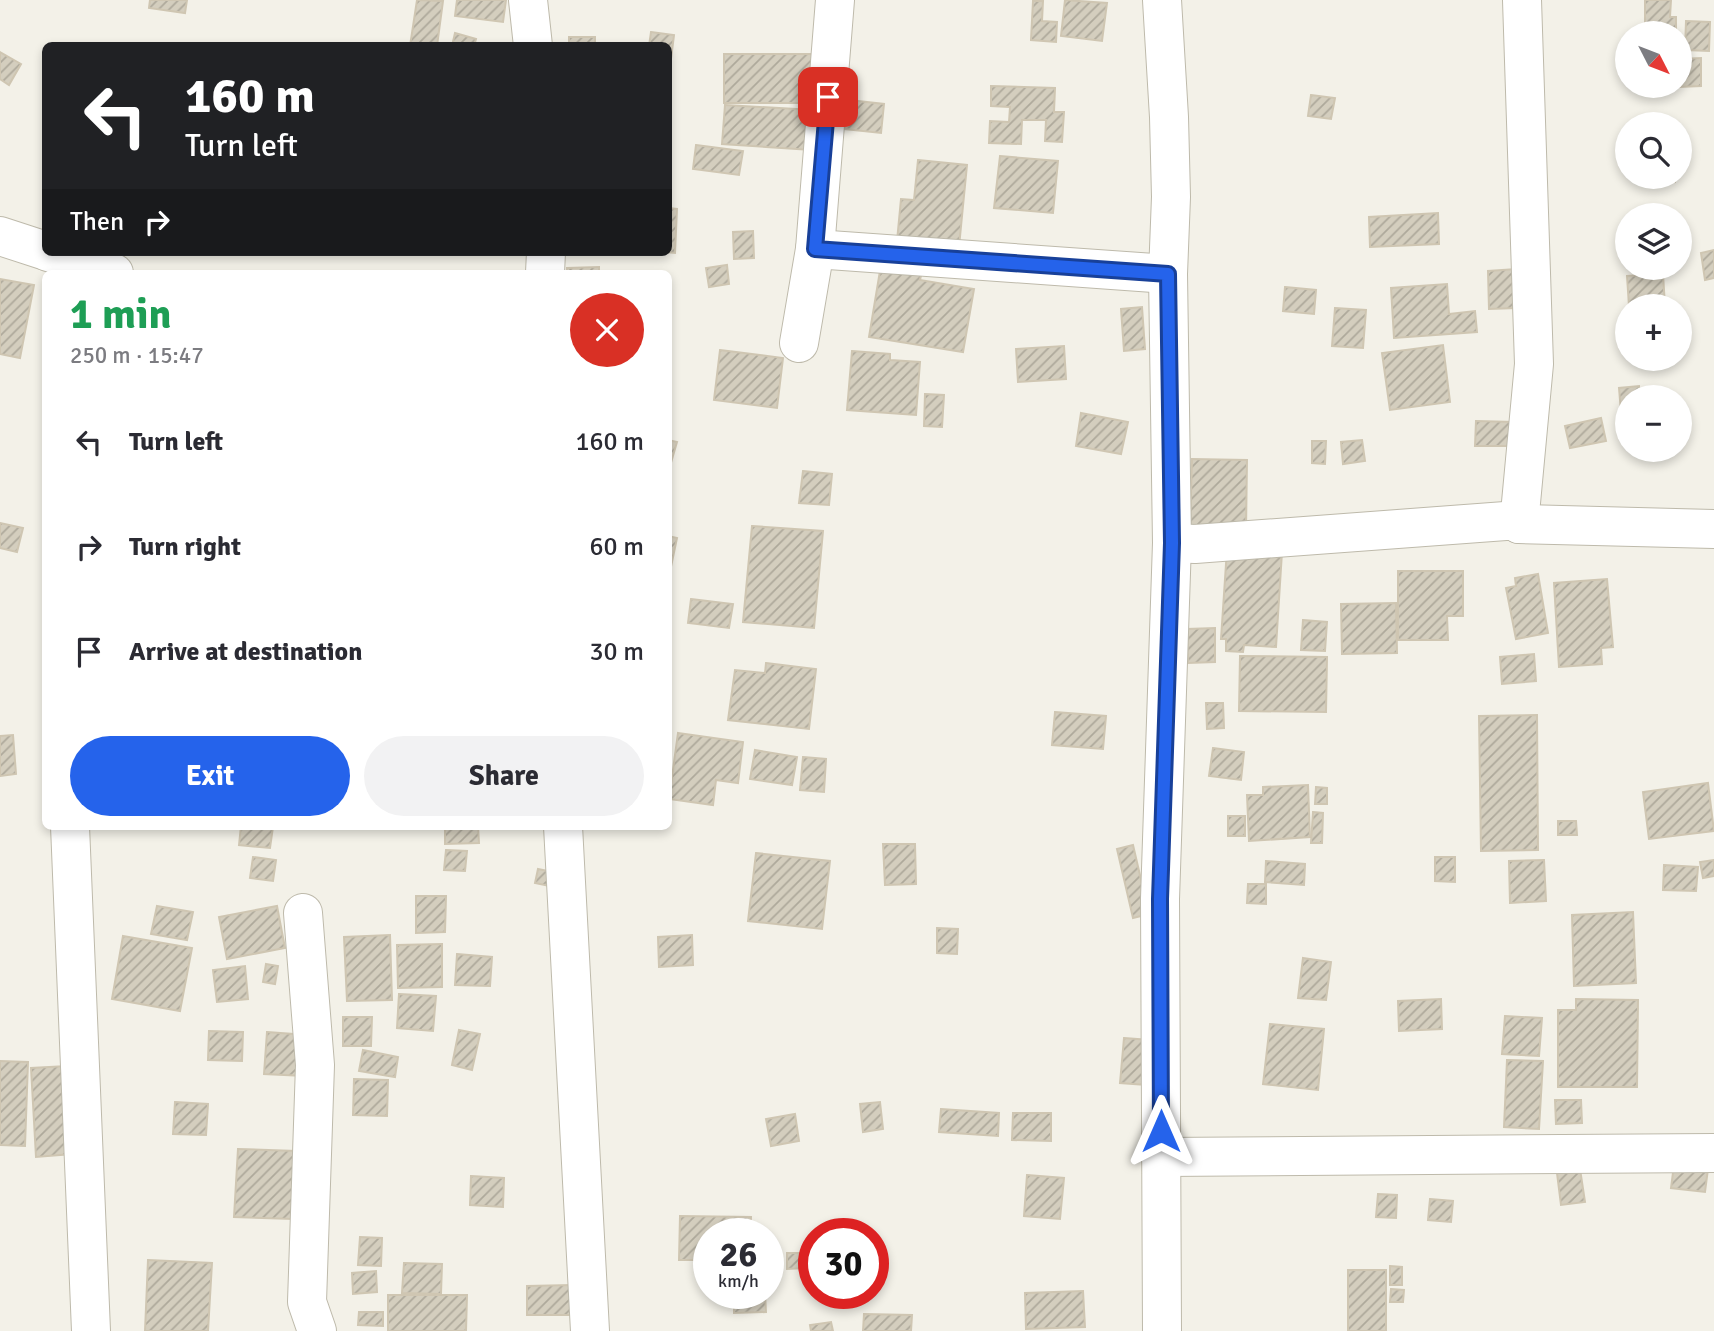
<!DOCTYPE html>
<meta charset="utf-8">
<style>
body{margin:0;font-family:Signika,sans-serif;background:#f2f2f3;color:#2b2b33;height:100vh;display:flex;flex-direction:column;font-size:26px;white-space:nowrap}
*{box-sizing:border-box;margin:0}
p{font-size:23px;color:#7c7c81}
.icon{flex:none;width:38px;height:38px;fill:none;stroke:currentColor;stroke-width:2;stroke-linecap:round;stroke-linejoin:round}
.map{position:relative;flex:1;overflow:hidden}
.panel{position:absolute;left:42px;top:270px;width:630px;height:560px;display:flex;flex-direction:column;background:#fff;border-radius:10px;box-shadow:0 4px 10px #0003}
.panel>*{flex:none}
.banner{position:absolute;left:42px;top:42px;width:630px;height:214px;border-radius:10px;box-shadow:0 4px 10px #0003;background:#202124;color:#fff;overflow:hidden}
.needle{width:46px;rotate:132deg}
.fabs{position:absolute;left:1615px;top:21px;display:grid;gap:14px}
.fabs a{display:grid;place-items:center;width:77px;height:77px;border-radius:50%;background:#fff;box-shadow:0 4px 10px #0003;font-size:35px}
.speed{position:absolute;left:693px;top:1218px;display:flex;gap:14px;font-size:35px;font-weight:700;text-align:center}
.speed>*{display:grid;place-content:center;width:91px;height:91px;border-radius:50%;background:#fff;box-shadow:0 4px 10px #0003;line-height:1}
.speed small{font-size:18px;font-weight:400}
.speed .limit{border:10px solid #d22;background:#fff;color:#111}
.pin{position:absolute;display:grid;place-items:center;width:60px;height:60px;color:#fff;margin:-30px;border-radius:14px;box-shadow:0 4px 10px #0006}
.me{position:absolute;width:77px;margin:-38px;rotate:0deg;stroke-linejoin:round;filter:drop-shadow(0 0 5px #0008)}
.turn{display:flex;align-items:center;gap:24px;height:147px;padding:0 28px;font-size:32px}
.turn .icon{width:91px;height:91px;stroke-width:2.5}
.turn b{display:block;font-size:49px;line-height:60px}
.then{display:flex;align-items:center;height:66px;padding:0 28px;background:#0003;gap:14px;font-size:26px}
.round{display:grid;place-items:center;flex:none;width:74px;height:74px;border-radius:37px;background:#f2f2f3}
.summary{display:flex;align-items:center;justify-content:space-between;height:119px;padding:0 28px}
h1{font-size:42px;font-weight:700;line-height:52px;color:#1e9e55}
.primary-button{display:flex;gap:14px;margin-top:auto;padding:14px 28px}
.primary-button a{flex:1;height:80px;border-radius:42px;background:#2563eb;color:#fff;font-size:28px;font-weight:700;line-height:80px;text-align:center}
.primary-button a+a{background:#f2f2f3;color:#2b2b33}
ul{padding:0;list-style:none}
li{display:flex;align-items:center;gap:21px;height:105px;padding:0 28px}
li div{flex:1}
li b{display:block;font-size:26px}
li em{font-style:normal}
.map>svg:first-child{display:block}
.building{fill:url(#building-hatch);stroke:#cfc6b2;stroke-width:2}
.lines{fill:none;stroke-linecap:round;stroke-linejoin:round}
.minor-casing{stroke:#bebaab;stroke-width:40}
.minor{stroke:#fff;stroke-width:38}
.route-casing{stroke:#184099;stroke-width:18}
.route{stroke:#2563eb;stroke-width:12}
</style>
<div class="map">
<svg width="1714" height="1331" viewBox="0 0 1714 1331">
<defs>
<pattern id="building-hatch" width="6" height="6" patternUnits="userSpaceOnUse" patternTransform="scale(1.75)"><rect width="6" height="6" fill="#d4cebe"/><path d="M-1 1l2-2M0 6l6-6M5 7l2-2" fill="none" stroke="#aea99b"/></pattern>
</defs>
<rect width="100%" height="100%" fill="#f3f1e8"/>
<g class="building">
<path d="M150 0H187L185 13 149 8Z"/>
<path d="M417 0 443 1 437 46H410Z"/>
<path d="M457 0H506L503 22 455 16Z"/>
<path d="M1065 0 1107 3 1102 41 1061 36Z"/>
<path d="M1645 0H1671L1670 17H1676V33H1658V28L1645 29Z"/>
<path d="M1033 1H1043L1042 21 1057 22 1056 42 1031 40Z"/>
<path d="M1686 21 1710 22 1709 51 1685 50Z"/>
<path d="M651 32 674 35 671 59 668 58V46H649Z"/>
<path d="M455 33 476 39 474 46H452Z"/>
<rect x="569" y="37" width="26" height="9"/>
<path d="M0 52 21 64 9 85 0 79Z"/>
<path d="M724 54H819L818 103H724Z"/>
<path d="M1701 58V86L1678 87 1680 86V59Z"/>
<path d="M991 86 1055 88 1054 112H1064L1062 142 1045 141 1046 120H1022L1021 144 989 143 990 121 1009 122 1010 107 991 106Z"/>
<path d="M1311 95 1335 98 1331 119 1308 116Z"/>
<path d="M849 100 884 104 881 133 845 129Z"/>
<path d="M725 105 813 110 811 150 722 144Z"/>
<path d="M696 145 743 151 739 175 693 169Z"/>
<path d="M1000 156 1058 161 1053 213 994 208Z"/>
<path d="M918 160 967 165 959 247 897 241 901 199 914 200Z"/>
<path d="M1650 177H1675V182L1651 184Z"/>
<path d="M668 208 677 209 675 253 665 252H668Z"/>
<path d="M1438 213 1439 244 1370 247 1369 217Z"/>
<path d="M753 231 754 258 734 259 733 232Z"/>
<path d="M1714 250V278L1705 280 1701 253Z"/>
<path d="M727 265 729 284 709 287 706 268Z"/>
<path d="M881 265 922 271 920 280 974 289 963 352 869 337Z"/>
<path d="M599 267V273H567V268Z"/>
<path d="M1516 269 1517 308 1489 309 1488 271Z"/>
<path d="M1663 274 1665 306H1629L1627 276Z"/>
<path d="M0 279 34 285 20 358 0 354Z"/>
<path d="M1447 284 1449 314 1475 311 1477 332 1394 338 1391 288Z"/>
<path d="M1285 287 1316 290 1314 314 1283 311Z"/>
<path d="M1142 307 1145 349 1124 351 1121 309Z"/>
<path d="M1335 308 1366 310 1363 348 1332 346Z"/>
<path d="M1443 345 1450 402 1390 410 1382 353Z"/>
<path d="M1064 346 1066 379 1018 382 1016 349Z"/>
<path d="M720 350 783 358 777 408 714 400Z"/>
<path d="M852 351 890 354V360L920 362 916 415 847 410Z"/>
<path d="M1639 386 1640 397H1628V412H1621L1619 388Z"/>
<path d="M925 394 944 395 942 427 924 426Z"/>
<path d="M1081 413 1128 422 1121 454 1076 446Z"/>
<path d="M1601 418 1606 441 1570 448 1565 426Z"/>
<path d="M1476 421 1514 422V446H1475Z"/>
<path d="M668 440 677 442 668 473Z"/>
<path d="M1362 440 1365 461 1343 464 1341 442Z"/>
<path d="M1312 441H1326L1325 464 1312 463Z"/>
<path d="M1192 459 1247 460 1246 530 1190 529Z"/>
<path d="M803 471 832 474 829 505 799 503Z"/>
<path d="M0 523 23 528 17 552 0 548Z"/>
<path d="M752 526 823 531 814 628 743 622Z"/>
<path d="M668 536 677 538 668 581Z"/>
<path d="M1227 549 1282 552 1276 647 1244 645 1243 652 1226 651V639H1221Z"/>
<path d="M1398 571H1463V616H1447L1448 640H1398Z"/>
<path d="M1538 574 1548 633 1516 639 1506 588 1516 586 1515 578Z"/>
<path d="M1607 579 1613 647 1601 648 1602 664 1559 667 1554 583Z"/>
<path d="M691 599 733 604 729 628 688 623Z"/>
<path d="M1396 603 1397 653 1342 654 1341 604Z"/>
<path d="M1303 620 1327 622 1325 651 1301 650Z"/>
<path d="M1215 628V662L1188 663 1187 629Z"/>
<path d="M1534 654 1536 681 1502 684 1500 657Z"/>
<path d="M1240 656 1327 657 1326 712 1239 711Z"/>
<path d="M766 663 816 669 809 729 728 720 735 670 765 673Z"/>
<path d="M1206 703H1223L1224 728 1207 729Z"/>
<path d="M1055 712 1106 716 1103 749 1052 745Z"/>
<path d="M1537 715 1538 850 1481 851 1479 716Z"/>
<path d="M678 733 743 742 738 783 716 780 713 805 669 799Z"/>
<path d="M13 735 16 774 0 776V736Z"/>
<path d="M1213 748 1244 752 1241 780 1209 776Z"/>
<path d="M755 750 797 757 792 785 750 779Z"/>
<path d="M803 757 826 759 824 792 800 790Z"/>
<path d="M1708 783 1714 831 1649 839 1643 792Z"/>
<path d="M1308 785 1310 837 1249 841 1247 795H1263V787Z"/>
<path d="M1316 787 1327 788V804H1315Z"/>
<path d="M1313 812 1323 813 1322 843H1311Z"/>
<rect x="1228" y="816" width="17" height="20"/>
<path d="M1558 821H1576L1577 835H1558Z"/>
<path d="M241 826 273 827 270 848 239 845Z"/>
<path d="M445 826H478L479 843 445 844Z"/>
<path d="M883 844H915L916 884 885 885Z"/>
<path d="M1133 845 1149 914 1133 918 1117 849Z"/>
<path d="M446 850 467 851 465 871 444 870Z"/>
<path d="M756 853 830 861 822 929 748 921Z"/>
<path d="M253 857 276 860 273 881 250 878Z"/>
<path d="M1435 857H1455V882L1435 881Z"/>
<path d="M1544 860 1546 901 1510 903 1509 861Z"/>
<path d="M1714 860V876L1703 878 1700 862Z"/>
<path d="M1266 861 1305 864 1304 885 1265 882Z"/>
<path d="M1664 865 1698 867 1696 891 1663 890Z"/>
<path d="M538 869 553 872 550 886 535 883Z"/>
<path d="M1248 884H1266V904L1247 903Z"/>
<path d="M416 896H446L445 932 416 933Z"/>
<path d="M157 906 193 912 187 940 151 934Z"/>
<path d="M277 906 285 948 227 959 219 917Z"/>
<path d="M1633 912 1636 983 1574 986 1572 915Z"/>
<path d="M937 928 958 929 957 954 937 953Z"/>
<path d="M390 935 392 1000 347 1001 344 937Z"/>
<path d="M692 935 693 965 659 967 658 937Z"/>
<path d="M123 936 192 948 180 1011 112 999Z"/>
<path d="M442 944V987L398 988 397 945Z"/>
<path d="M457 954 492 957 490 986 455 985Z"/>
<path d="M1303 958 1331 962 1326 1000 1298 998Z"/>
<path d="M266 964 278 966 275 984 263 982Z"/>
<path d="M245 966 248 999 217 1002 213 970Z"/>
<path d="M399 994 436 996 433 1031 397 1028Z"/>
<path d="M1441 999 1442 1029 1399 1031 1398 1001Z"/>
<path d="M1576 999 1638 1000 1637 1087H1558V1010H1576Z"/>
<path d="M1505 1016 1542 1018 1539 1056 1502 1054Z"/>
<path d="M343 1017H372L371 1046H343Z"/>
<path d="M1270 1024 1324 1029 1318 1090 1263 1084Z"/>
<path d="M459 1030 480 1034 472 1070 452 1065Z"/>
<path d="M209 1031 243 1032 242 1061 208 1060Z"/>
<path d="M267 1032 307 1035 304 1076 264 1074Z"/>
<path d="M1124 1038 1150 1040 1146 1085 1120 1083Z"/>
<path d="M363 1050 398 1057 395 1077 359 1071Z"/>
<path d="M1507 1060 1543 1061 1539 1129 1504 1127Z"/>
<path d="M0 1061 28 1062 25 1146 0 1145Z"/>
<path d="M67 1066 72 1154 36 1157 31 1068Z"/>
<path d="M354 1079 388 1080 387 1116 353 1115Z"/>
<path d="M1555 1100H1581L1582 1123 1556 1124Z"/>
<path d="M175 1102 208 1104 206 1135 173 1134Z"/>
<path d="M880 1102 883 1129 863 1132 860 1104Z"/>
<path d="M941 1109 999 1113 998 1136 939 1132Z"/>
<path d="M1013 1113H1051V1141L1012 1140Z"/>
<path d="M795 1114 799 1141 771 1146 766 1119Z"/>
<path d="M238 1149 296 1151 293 1219 234 1217Z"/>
<path d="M1675 1157 1709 1161 1705 1192 1671 1188Z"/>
<path d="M1580 1169 1585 1202 1561 1205 1557 1173Z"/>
<path d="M1027 1175 1064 1178 1060 1219 1024 1216Z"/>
<path d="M471 1176 504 1178 503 1207 470 1205Z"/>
<path d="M1378 1194 1397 1195 1396 1218 1376 1217Z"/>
<path d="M1430 1199 1453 1201 1451 1222 1428 1220Z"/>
<path d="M680 1216 751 1217 750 1234H709V1260H679Z"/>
<path d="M360 1237 382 1238 381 1266 358 1265Z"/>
<path d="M787 1253H805V1268L787 1269Z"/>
<path d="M148 1260 212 1263 208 1331H145Z"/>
<path d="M404 1263 442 1264 441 1294 402 1293Z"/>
<path d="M1390 1266 1402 1267V1285H1390Z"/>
<rect x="1348" y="1270" width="38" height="61"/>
<path d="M376 1271 377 1292 353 1294 352 1273Z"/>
<path d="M572 1285V1315H527V1286Z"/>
<path d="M1391 1289 1404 1290 1403 1302H1390Z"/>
<path d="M1083 1291 1085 1327 1026 1329 1025 1293Z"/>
<path d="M734 1293H765L766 1312 734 1313Z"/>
<path d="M388 1295H467L466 1331H388Z"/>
<path d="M359 1312H383V1326L358 1325Z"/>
<path d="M864 1314 912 1315 911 1331H863Z"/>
<path d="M831 1322 833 1331H811L810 1325Z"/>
</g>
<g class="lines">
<g class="minor-casing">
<g id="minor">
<path d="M528 0 533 46"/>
<path d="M1162 0 1169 117 1171 197 1168 274 1172 543 1160 899 1162 1331"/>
<path d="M0 236 46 251"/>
<path d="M815 249 1168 274"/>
<path d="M48 252 114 273"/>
<path d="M545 273 546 252"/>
<path d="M799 343 815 249 835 0"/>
<path d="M1519 524 1534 364 1522 0"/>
<path d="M1172 543 1195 544 1519 520V524L1714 529"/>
<path d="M70 826 91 1331"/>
<path d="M563 826 590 1331"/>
<path d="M303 913 315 1065 307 1302 317 1331"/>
<path d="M1161 1157 1714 1153"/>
</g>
</g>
<use href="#minor" class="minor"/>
</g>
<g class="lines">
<g class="route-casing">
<path id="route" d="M828 97 815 249 1168 274 1172 543 1160 899 1161 1131"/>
</g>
<use href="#route" class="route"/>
</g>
</svg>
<div class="fabs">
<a><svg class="needle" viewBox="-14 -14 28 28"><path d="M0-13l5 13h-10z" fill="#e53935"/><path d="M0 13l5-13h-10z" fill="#7c7c81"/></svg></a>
<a><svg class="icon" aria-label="search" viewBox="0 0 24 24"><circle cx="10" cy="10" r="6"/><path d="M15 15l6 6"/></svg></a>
<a><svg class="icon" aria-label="layers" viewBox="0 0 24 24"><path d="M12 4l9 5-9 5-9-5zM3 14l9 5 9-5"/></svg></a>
<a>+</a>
<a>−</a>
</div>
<div class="speed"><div>26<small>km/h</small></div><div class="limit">30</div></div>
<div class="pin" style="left:828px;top:97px;background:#d93025"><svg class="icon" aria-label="arrive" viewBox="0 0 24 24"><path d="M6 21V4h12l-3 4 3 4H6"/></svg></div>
<svg class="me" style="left:1161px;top:1131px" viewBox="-20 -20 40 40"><path d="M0-17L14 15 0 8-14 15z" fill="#2563eb" stroke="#fff" stroke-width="4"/></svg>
<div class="banner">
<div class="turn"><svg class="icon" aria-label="left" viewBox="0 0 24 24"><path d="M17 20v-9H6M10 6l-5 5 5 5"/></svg><div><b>160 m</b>Turn left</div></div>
<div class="then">Then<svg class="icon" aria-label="right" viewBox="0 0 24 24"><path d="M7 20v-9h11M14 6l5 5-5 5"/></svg></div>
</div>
<section class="panel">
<div class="summary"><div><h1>1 min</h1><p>250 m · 15:47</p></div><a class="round" style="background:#d93025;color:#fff"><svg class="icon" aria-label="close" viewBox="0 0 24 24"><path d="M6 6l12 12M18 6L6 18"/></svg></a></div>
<ul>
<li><svg class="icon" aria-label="left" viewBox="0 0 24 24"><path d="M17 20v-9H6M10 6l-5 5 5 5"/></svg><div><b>Turn left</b></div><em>160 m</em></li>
<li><svg class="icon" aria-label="right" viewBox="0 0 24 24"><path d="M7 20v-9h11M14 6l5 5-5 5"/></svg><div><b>Turn right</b></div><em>60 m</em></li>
<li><svg class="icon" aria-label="arrive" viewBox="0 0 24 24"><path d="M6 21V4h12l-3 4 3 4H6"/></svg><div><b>Arrive at destination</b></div><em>30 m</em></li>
</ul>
<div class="primary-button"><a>Exit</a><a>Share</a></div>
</section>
</div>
